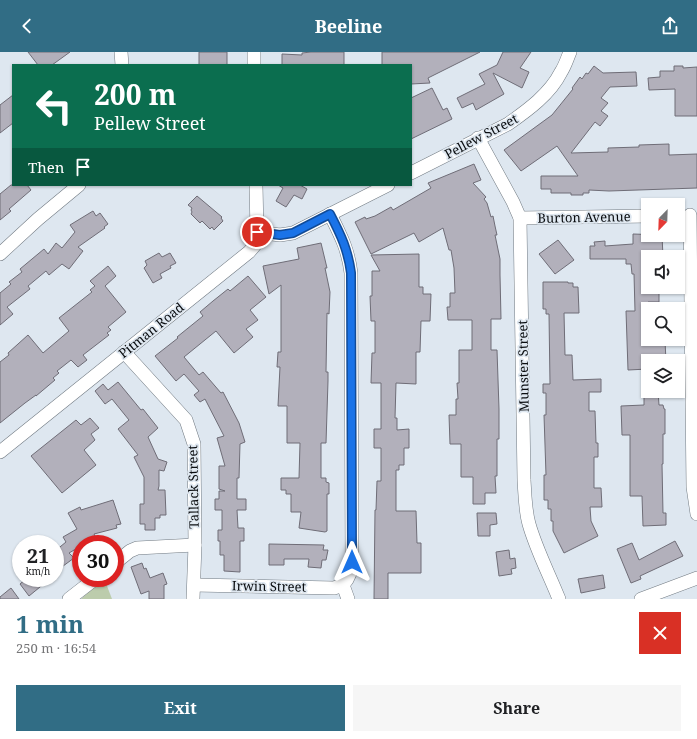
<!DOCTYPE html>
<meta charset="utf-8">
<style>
body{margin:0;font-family:"Noto Serif",serif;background:#f6f6f6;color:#202124;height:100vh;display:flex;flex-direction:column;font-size:15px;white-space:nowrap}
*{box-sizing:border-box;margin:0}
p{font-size:13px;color:#757577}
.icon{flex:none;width:22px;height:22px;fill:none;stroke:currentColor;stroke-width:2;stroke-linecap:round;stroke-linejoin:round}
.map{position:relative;height:547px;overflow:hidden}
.drawer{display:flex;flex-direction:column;background:#fff;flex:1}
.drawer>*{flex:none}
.guide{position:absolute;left:12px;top:12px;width:400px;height:122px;border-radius:0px;box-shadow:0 1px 3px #0004;background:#0b6e4f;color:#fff;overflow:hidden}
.needle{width:26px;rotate:203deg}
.buttons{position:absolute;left:641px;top:146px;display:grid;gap:8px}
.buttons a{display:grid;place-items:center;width:44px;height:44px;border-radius:0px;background:#fff;box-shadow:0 1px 3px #0004;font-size:20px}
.speed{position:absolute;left:12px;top:483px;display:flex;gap:8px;font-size:20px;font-weight:700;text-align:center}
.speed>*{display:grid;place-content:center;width:52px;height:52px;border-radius:50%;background:#fff;box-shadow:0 1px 3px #0004;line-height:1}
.speed small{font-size:10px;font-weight:400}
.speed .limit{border:6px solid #d22;background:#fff;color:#111}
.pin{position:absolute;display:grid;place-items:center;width:34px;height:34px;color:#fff;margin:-17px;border:2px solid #fff;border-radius:50%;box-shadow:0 1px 4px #0007}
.me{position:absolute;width:44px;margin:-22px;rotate:0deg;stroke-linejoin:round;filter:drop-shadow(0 0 3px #0008)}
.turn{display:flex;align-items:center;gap:14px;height:84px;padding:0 16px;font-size:18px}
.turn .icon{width:52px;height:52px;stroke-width:2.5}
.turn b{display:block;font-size:28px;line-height:34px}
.then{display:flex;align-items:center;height:38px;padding:0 16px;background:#0003;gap:8px;font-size:15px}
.round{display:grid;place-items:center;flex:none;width:42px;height:42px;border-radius:0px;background:#f6f6f6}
.head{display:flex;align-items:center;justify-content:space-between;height:68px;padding:0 16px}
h1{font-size:24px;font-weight:700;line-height:30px;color:#316d85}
.action{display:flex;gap:8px;margin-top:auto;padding:8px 16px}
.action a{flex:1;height:46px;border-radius:0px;background:#316d85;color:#fff;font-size:16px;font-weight:700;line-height:46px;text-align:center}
.action a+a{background:#f6f6f6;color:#202124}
header{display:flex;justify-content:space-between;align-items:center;height:52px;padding:0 16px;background:#316d85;color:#fff;font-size:18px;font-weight:700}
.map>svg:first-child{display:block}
.green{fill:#bcccac}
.building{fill:#b2b0bb;stroke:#6f6d77}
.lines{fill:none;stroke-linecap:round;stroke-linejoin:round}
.street-casing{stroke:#717a82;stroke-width:14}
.street{stroke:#fff;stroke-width:13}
.route-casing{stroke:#114b97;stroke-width:10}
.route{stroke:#1a73e8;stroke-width:7}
.labels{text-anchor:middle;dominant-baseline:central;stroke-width:3.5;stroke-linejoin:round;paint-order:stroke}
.street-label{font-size:13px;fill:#090c0f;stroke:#dee7f0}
</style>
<header><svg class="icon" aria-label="back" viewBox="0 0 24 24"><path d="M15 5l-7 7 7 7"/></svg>Beeline<svg class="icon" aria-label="share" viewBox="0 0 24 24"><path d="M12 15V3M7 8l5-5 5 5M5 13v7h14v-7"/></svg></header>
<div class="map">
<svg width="697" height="547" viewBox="0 0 697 547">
<rect width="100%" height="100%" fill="#dee7f0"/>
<path class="green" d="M104 526 112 547H81Z"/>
<g class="building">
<path d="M28 0H70L52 13H38Z"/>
<rect x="199" y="0" width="28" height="13"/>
<path d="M311 0H344V13H282V2L302 3V1Z"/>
<path d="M382 0H480L428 26 430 31 411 32V13H382Z"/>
<path d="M503 0H531L520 16 529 20 522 36 493 21 504 42 476 58 473 51 462 56 457 46 485 32 479 22 497 13Z"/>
<path d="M594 14 603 21 636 20 637 34 610 35 601 46 608 51 601 59 608 64 600 74 595 70 571 101 608 100V96L639 95V93L669 92V103L697 102V136L609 139 589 138V141H583V143H571V141H551V137H541V124H578L557 94 521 119 504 98 552 63 573 37 572 36 580 25 582 27 586 21 588 22Z"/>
<path d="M674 14H683V16L697 15V64H675V37L649 38 648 26 660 25V19H674Z"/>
<path d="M432 36 443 58 447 56 452 67 411 87V46Z"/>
<path d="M13 43V71L0 81V53Z"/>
<path d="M474 112 481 128 473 131 486 145 484 147 487 151 491 165 493 164 495 174 497 183H495L500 207V223L501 267H491V298H497L499 357V387H497V424H495L496 441H485V452H473V425H461V392H450L449 363H456V347H458L457 331H459V298H472V268H448L447 255H450V241H455L454 216 451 198H449L443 176 419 190 414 181 371 202 355 170 365 165 366 167 375 164 391 155 393 158 431 136 428 131Z"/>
<path d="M11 133H27L31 138 9 157 11 159 0 168V142Z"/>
<path d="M278 133H300L307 137 302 147 294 143 286 155 276 149 283 136Z"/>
<path d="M197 144 222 165 221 166 223 169 214 178 212 175 210 177 202 169 200 171 191 162 192 160 191 158 192 156 188 153Z"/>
<path d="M93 159 96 164 100 161 108 172 104 175 105 176 78 195 83 199 69 217 62 212 49 223 46 219 28 234 30 237 7 255 13 262 0 273V241L11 232 9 230 22 220 20 217 44 197 48 202 56 191 62 196 75 180 70 173Z"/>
<path d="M633 182 662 183 663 205H648V235H659V250H648V287H663V289H665L666 309H648V317L628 318 626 259H635L634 222H632L631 212H626V207H590V194H595L594 190 605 189V194L633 192Z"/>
<path d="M558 188 574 208 555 222 539 202Z"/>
<path d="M321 191 327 216H325L330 240 329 262 327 261 326 320H328V329L326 391H321V426H326V430L329 431V442H327V479L325 480 299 476 301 460H291V442H286V438H281V426H299L300 391H287V354H278L280 315H277L278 300H281V233L269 242 263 214 299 207 297 196Z"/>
<path d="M159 201 162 205 170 201 176 211 170 214 171 216 160 222 162 226 153 231 144 216 147 213 145 209Z"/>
<path d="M419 202V235H423V242H431L430 269H421L420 300H416V332L396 331 395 366H397V378L409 377V396H404V413H399V418H396V459H416L417 491H421V521H388V547H374L375 458H376L377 429H381V396H374V377H381V331H371L372 301H375V269H371L370 244H372V219H380L371 203Z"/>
<path d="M108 214 116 224 105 234 126 260 108 275 111 278 107 281 109 283 83 303 87 308 78 315 71 308 57 319 59 321 53 326 55 328 36 344V343L25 351 0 371V310L9 303 8 301 28 283 43 301 69 279 59 266 92 240 90 238 95 234 90 229Z"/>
<path d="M248 224 266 245 250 258 258 268 246 277 253 285 234 301 216 279 184 305 199 323 203 320 221 341 223 340 239 371 245 390 240 392 239 426H237V447H246V458H237L238 476H244V489H240V520L224 519V503H220V489H218V478H222V458H215V447H219V439H225L219 437V414H225L217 386 224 384 205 347 200 350 194 343 199 339 184 322 176 329 155 304 178 286 177 285 203 264 200 260 213 249 228 237 230 239Z"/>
<path d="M543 230H568V231H573V235H578L579 261H564L565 303H572L573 328 601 327V340H589V359H595L596 391H598V405H594V436H601L602 455H590L591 469 598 484 564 501 553 479V469H551V457H548V448H544V423H546L544 363H546V341H543V332H550L549 262H546V257H543Z"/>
<path d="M118 330 141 358 143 357 158 376 148 385 158 407 167 410 164 419 159 418V434L158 438H165L166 463H160V466H155V478H145V472H140V452H144V425L134 405 138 403 118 377 129 368 112 347 105 352 95 339 103 332 108 338Z"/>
<path d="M644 339H658L659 353H663L664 357H665V382H663V412H662L663 461H666V473L643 474 642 444H630V383H622L621 354 644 353Z"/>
<path d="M90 366 99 376 91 382 95 388 84 398 96 413 62 441 31 404 76 368 81 373Z"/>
<path d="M113 448 121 472 116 473 117 476 94 482 99 492H81V494L69 501 74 506 55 520V499L66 490 63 485 77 477 68 461 80 455 81 458Z"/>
<path d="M477 461H496L497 472 490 473V484H478Z"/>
<path d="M675 489 683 504 640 524 641 527 631 531 617 497 632 491 639 508Z"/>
<path d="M269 492 324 493 323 498H328L326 508H322L321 516 308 515 309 507H284V513H269Z"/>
<path d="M509 498 510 507 515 506 516 516 511 517 512 522 499 524 496 500Z"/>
<path d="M142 511 144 517 146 516 150 526 163 521 167 532 164 533V547H149V539L141 542 131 515Z"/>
<path d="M603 523 605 536 581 541 578 527Z"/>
<path d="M27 526H51L29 544 20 532Z"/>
<path d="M11 536 19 547H0V545Z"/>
</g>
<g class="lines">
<g class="street-casing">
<g id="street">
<path d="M121 0 122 13"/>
<path d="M254 0V13"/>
<path d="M478 86 513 150 520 166 524 428C525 442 525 458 529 472 536 497 549 522 559 547"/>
<path d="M411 121 508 72C528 58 550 42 561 20 565 14 567 7 570 0"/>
<path d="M330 162C341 184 348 197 351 221L352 510C351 519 350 525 343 533L348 547"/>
<path d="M690 163 693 435 697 462"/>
<path d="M520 166 648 164"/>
<path d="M257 180 280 183 293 181 388 133"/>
<path d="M0 202 38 167 79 133"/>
<path d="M124 300 186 368 194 392 195 493 193 547"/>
<path d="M0 400 249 200 255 193 257 180 256 133"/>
<path d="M115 511 130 499 137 496 195 493"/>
<path d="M194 533 334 536 343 533"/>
<path d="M69 547 96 526"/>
<path d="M641 547 697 526"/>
</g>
</g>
<use href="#street" class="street"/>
</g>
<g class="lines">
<g class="route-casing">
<path id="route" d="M257 180 280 183 293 181 330 162C341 183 348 198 351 221L352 510"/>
</g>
<use href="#route" class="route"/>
</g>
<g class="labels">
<g class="street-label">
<text transform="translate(481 84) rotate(-28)">Pellew Street</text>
<text transform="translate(584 165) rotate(-1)">Burton Avenue</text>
<text transform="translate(151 278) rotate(-39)">Pitman Road</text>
<text transform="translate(523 314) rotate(-91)">Munster Street</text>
<text transform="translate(193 435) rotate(-91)">Tallack Street</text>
<text transform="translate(269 534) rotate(1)">Irwin Street</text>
</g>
</g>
</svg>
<div class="buttons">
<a><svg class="needle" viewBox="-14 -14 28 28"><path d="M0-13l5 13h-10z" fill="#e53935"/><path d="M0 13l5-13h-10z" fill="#757577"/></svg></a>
<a><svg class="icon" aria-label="sound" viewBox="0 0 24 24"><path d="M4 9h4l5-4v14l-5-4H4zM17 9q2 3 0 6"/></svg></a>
<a><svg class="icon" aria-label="search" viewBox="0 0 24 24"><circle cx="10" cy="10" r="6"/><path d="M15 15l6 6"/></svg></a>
<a><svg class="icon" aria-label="layers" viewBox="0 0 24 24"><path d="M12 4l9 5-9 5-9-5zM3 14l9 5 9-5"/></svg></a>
</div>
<div class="speed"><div>21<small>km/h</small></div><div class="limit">30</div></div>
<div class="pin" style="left:257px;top:180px;background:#d93025"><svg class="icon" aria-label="arrive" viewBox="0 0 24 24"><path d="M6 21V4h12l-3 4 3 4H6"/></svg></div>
<svg class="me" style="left:352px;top:510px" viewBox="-20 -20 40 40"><path d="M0-17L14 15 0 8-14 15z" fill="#1a73e8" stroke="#fff" stroke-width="4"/></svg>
<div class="guide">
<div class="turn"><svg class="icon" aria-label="left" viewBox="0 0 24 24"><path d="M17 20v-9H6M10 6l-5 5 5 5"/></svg><div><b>200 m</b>Pellew Street</div></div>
<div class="then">Then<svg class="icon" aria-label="arrive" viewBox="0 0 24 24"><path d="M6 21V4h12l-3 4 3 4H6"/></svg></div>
</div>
</div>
<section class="drawer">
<div class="head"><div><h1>1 min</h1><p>250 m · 16:54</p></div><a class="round" style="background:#d93025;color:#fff"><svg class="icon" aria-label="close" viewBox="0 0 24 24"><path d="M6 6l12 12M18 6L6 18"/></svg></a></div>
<div class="action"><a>Exit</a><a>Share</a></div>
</section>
